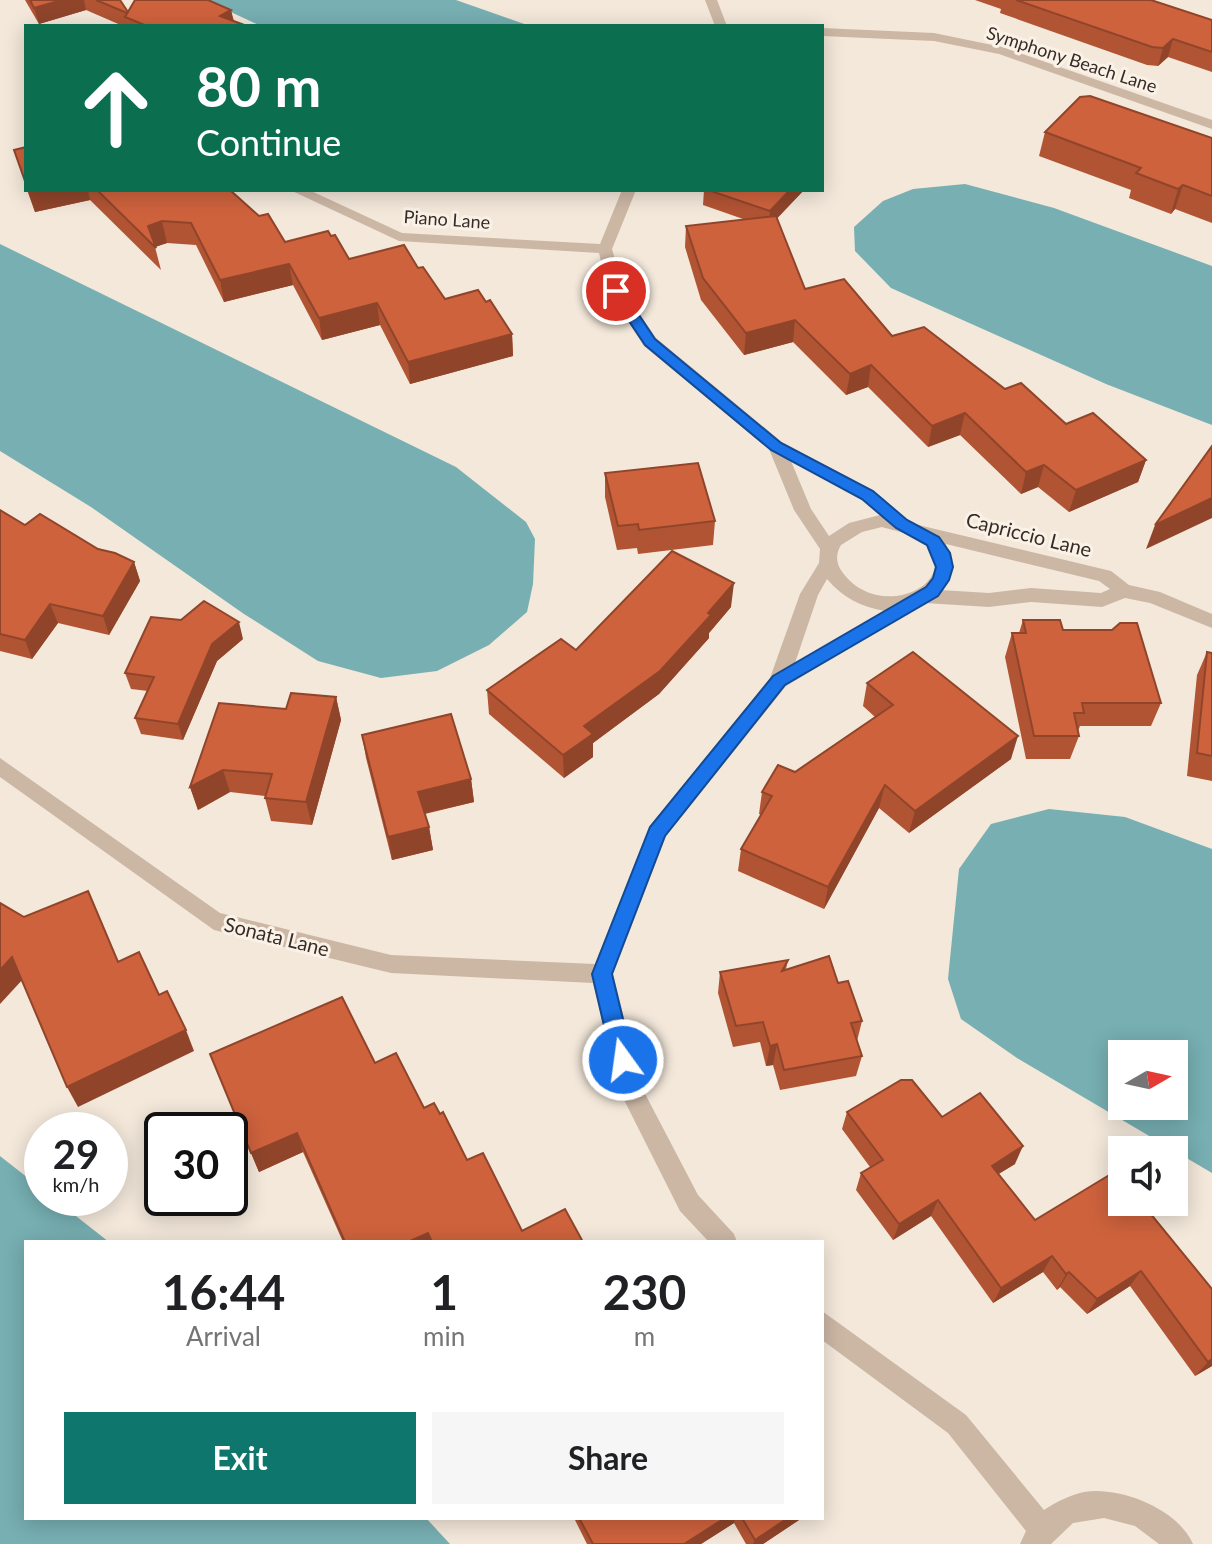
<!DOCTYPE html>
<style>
body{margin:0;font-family:Lato,sans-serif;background:#f6f6f6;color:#202124;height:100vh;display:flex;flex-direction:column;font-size:30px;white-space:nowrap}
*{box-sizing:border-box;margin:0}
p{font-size:26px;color:#757577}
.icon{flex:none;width:44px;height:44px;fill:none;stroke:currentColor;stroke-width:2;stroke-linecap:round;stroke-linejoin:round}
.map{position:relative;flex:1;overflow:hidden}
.drawer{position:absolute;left:24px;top:1240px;width:800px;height:280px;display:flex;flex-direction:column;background:#fff;border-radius:0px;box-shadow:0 4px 20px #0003}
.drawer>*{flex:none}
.hud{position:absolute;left:24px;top:24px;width:800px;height:168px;border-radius:0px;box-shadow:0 4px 20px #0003;background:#0b6e4f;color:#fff;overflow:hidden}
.needle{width:52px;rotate:81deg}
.buttons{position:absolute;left:1108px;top:1040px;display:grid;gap:16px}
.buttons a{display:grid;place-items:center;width:80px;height:80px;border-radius:0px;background:#fff;box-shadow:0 4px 20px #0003;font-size:40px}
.speed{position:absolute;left:24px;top:1112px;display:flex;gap:16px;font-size:40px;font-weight:700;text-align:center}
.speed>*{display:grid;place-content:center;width:104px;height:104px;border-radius:50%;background:#fff;box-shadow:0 4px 20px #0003;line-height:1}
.speed small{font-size:20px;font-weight:400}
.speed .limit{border:4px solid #111;border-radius:12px;background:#fff;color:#111}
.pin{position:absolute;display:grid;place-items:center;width:68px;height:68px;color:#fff;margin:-34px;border:4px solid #fff;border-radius:50%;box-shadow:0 2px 8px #0007}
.me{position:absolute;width:88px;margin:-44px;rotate:346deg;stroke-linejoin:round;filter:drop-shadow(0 0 6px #0008)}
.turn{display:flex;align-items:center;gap:28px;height:168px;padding:0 40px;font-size:36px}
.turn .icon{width:104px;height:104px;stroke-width:2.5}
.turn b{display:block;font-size:56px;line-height:68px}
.eta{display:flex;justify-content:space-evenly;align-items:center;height:136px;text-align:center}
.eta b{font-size:48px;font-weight:700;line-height:56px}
.cta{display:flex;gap:16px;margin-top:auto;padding:16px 40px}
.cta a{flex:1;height:92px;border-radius:0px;background:#0f766e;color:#fff;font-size:32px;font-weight:700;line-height:92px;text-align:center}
.cta a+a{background:#f6f6f6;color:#202124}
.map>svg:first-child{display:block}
.water{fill:#77afb2;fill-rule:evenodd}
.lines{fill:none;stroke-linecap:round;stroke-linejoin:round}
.minor{fill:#ccb7a5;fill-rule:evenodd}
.wall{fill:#b15434}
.shaded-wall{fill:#90452b}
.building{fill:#ce623d;stroke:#90452b;stroke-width:2}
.route{fill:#1a73e8;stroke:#114b97;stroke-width:2}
.labels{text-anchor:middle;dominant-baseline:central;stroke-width:6;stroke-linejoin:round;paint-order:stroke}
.far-street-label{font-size:18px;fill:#372c27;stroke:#fbf2e7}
.street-label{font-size:20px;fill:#372c27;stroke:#fbf2e7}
</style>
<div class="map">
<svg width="1212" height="1544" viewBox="0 0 1212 1544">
<rect width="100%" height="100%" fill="#f3e8da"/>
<g class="water">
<path d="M205 0H456L530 26H261Z"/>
<path d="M965 184 1054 208 1212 266V425L1106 384 891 288 855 251 854 227 883 201 913 189Z"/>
<path d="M0 244 456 467 526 522 535 539 533 584 527 612 489 645 437 671 381 678 318 661 244 614 91 507 0 451Z"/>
<path d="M1049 809 1125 817 1212 849V1173L1017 1058 961 1019 948 979 959 869 991 824ZM1174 1054V1106H1122V1054Z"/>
<path d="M0 1156 42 1189V1198H53L109 1242H26V1518H426L450 1544H0Z"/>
</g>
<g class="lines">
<g class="minor">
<path d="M705 0H717L727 26H715Z"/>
<path d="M822 28 934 33 1002 47 1212 120V129L999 54 934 41 822 36Z"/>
<path d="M290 190H309L402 233 600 244 622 190H636L612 249 624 291 656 338 782 442 874 491 910 523 1111 571 1129 585 1160 592 1212 614V628L1150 603 1125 598 1102 607 1031 602 989 607 925 603 786 686 666 836 613 974 641 1086 698 1195 734 1234 737 1242H709L680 1211 618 1088 593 983 391 973 214 930 0 777V758L220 913 391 955 595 964 650 826 770 678 800 594 819 563 820 549 794 510 769 449 644 346 608 291 599 253 399 241ZM791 461 862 499 880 515 849 523 829 536 811 509ZM882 527C898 532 922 535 931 551 953 587 878 620 843 573 836 564 835 555 841 545L862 532ZM946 544 1099 581 1110 589 1101 593 1031 588 989 593 940 590 952 567ZM827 579C843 598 862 607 885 611L795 663 818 595Z"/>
<path d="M822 1311 966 1415 1044 1510C1056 1502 1070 1495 1084 1492 1120 1486 1178 1509 1193 1544H1159L1135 1526 1104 1518 1073 1523 1051 1544H1020L1026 1531 948 1433 822 1340Z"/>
</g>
</g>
<g class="wall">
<path d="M25 0H120L128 12 231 10 234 21 247 26H123L86 10 39 24Z"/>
<path d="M975 0H1151L1212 20V72L1168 57 1158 66 1147 65 1000 13 1001 9Z"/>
<path d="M1045 132 1212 138V223L1175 209 1171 214 1129 198 1131 190 1039 156Z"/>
<path d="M27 190H199L285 242 331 236 349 259 418 268 445 299 486 302 512 334 513 356 410 384 380 325 322 340 293 285 224 302 196 245 167 243 155 247 161 270 90 200 35 212Z"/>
<path d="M704 190H804L777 218 805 289 892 336 1005 389 1066 424 1146 460 1138 482 1069 512 1038 487 1021 494 960 435 928 447 868 387 846 395 793 342 744 355 701 300 685 247 686 226 746 220 703 205Z"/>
<path d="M605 473 715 521 713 545 638 554 637 548 617 550 605 497Z"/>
<path d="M0 510 25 525 98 549 134 562 140 581 109 635 58 623 32 659 0 651Z"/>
<path d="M731 607 709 633V638L659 694 593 743V757L564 778 489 714 487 690 576 650Z"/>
<path d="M1023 620 1063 630 1161 703 1151 726H1080L1078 731 1079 736 1070 759H1026L1005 657 1012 633H1019Z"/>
<path d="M243 639 217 661 183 740 141 734 135 718 148 691 131 689 125 673Z"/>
<path d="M1207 652 1212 653V781L1187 776 1197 675Z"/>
<path d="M867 683 1011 759 909 833 879 808 824 909 738 871 741 849 761 815 759 814 762 792 795 772 875 717 863 706Z"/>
<path d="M336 697 341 720 312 825 271 821 265 798V796L230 792 198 810 190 787 286 709Z"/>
<path d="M362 735 471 779 474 802 425 814 429 827 433 850 392 860 366 758Z"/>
<path d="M788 960 786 969 838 983 862 1021 857 1041 862 1056 856 1076 780 1090 773 1065 766 1066 760 1042 733 1047 718 993 720 972Z"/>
<path d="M210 1054 375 1063 424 1108 440 1114 467 1160 522 1231 583 1242H343L303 1152 259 1172Z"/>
<path d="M847 1112 942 1117 1015 1164 998 1174 1035 1220 1116 1171 1212 1366 1195 1376 1130 1286 1087 1314 1060 1287 1057 1290 1043 1272 993 1303 931 1216 893 1240 856 1190 861 1173 870 1167 842 1129Z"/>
<path d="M574 1518H802L763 1544H746L734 1523 701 1544H587Z"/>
</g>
<g class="shaded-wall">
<path d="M62 0H84L86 10 39 24 34 8Z"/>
<path d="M231 10 234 26 220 16Z"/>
<path d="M1173 39 1168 57 1158 66 1163 48Z"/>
<path d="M1183 185 1175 209 1171 214 1178 189Z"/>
<path d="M88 190 90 200 35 212 28 191Z"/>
<path d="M790 190H804L769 227 770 211Z"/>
<path d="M162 221 167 243 155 247 148 226Z"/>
<path d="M289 264 293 285 224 302 220 280Z"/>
<path d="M377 303 380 325 322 340 319 318Z"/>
<path d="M795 320 793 342 744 355 746 333Z"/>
<path d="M512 334 513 356 410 384 408 362Z"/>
<path d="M871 365 868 387 846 395 850 374Z"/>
<path d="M965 413 960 435 928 447 932 426Z"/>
<path d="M1146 460 1138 482 1069 512 1076 490Z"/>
<path d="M1044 465 1038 487 1021 494 1026 472Z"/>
<path d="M1212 498V518L1146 549 1155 525Z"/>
<path d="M134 562 140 581 109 635 103 616Z"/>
<path d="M734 583 731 607 709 633V638L659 694 593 743V757L564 778 563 755 584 726 708 613Z"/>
<path d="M50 604 58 623 32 659 25 640Z"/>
<path d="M239 622 243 639 217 661 183 740 178 724 212 644Z"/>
<path d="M336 697 341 720 312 825 306 802Z"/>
<path d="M1018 736 1011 759 909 833 915 811Z"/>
<path d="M223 770 230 792 198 810 190 787Z"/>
<path d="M471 779 474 802 422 814 418 792Z"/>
<path d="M885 785 879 808 824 909 828 887Z"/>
<path d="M429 827 433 850 392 860 388 837Z"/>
<path d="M12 957 24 978 0 1004V970Z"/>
<path d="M186 1030 194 1051 78 1107 67 1087Z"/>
<path d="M777 1044 773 1065 766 1066 770 1046Z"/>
<path d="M297 1133 303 1152 259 1172 251 1153Z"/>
<path d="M1023 1146 1015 1164 984 1183 992 1166Z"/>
<path d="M938 1200 931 1216 893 1240 899 1224Z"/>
<path d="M428 1233 430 1242H408Z"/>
<path d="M1052 1256 1043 1272 993 1303 1001 1288Z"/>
<path d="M1141 1271 1130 1286 1087 1314 1097 1299Z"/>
<path d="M1069 1272 1060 1287 1057 1290 1066 1274Z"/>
<path d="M1212 1359V1366L1195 1376 1208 1362Z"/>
<path d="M725 1518H735L734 1523 701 1544H684Z"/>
<path d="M788 1518H802L763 1544H753L755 1540Z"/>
</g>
<g class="building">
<path d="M30 0H62L34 8Z"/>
<path d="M96 0H120L128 12 127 13Z"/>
<path d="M135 0H208L231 10 220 16 247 26H147L125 17Z"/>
<path d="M1016 0H1151L1212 20V52L1173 39 1163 48 1152 47Z"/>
<path d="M1090 96 1212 138V196L1183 185 1178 189 1136 173 1141 168 1045 132 1080 97Z"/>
<path d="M26 147V184L14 150Z"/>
<path d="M97 190H230L259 216 268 214 285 242 328 231 331 236 335 235 349 259 404 245 418 268 423 267 445 299 478 290 486 302 490 300 512 334 408 362 377 303 319 318 289 264 220 280 191 223 162 221 148 226 156 248Z"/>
<path d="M708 190H790L770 211Z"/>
<path d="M776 216 805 289 844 279 892 336 924 327 1005 389 1021 383 1066 424 1093 413 1146 460 1076 490 1044 465 1026 472 965 413 932 426 871 365 850 374 795 320 746 333 703 278 686 226Z"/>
<path d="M1212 446V498L1155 525Z"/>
<path d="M698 463 715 521 639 530 638 524 618 526 605 473Z"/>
<path d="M0 510 25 525 40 514 98 549 115 553 134 562 103 616 50 604 25 640 0 634Z"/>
<path d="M672 551 734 583 708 613 711 615 660 671 584 726 593 734 563 755 487 690 561 639 576 650Z"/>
<path d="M204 601 239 622 212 644 178 724 135 718 154 677 125 673 151 617 181 620Z"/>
<path d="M1023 620H1060L1063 630H1112L1120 623H1137L1161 703H1082L1084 713H1074L1079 736H1034L1012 633H1026Z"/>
<path d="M913 652 1018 736 915 811 885 785 828 887 741 849 772 796 762 792 778 765 795 772 893 705 867 683Z"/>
<path d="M1207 652 1212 653V756L1197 753Z"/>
<path d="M291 693 336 697 306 802 265 798 272 774 223 770 190 787 219 703 286 709Z"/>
<path d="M451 714 471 779 418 792 429 827 388 837 362 735Z"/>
<path d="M88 891 118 962 139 952 159 995 167 991 186 1030 67 1087 12 957 0 970V903L24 917Z"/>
<path d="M829 956 838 983 848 981 862 1021 851 1023 862 1056 784 1070 777 1044 770 1046 763 1022 736 1026 720 972 788 960 782 971Z"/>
<path d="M342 997 375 1063 396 1053 424 1108 434 1103 440 1114 443 1112 467 1160 483 1153 522 1231 565 1209 583 1242H432L428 1233 408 1242H345L297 1133 251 1153 210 1054Z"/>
<path d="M901 1080H912L942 1117 980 1093 1023 1146 992 1166 1035 1220 1116 1171 1122 1179V1202H1141L1212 1289V1359L1208 1362 1141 1271 1097 1299 1069 1272 1066 1274 1052 1256 1001 1288 938 1200 899 1224 861 1173 883 1160 847 1112Z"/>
<path d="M579 1518H725L684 1544H593Z"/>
<path d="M742 1518H788L755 1540Z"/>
</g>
<path class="route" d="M616 287 621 288 655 339 781 443 873 491 907 520 939 537 950 553 953 567 949 580 938 596 785 685 665 836 612 974 633 1060 630 1066 623 1069 615 1066 612 1060 592 974 650 827 773 676 926 587 933 578 936 567 927 545 896 528 862 499 771 450 645 345 609 291Z"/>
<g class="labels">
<g class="far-street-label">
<text transform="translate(1072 59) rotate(18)">Symphony Beach Lane</text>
<text transform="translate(447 219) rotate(4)">Piano Lane</text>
</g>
<g class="street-label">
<text transform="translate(1029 534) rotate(14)">Capriccio Lane</text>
<text transform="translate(277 936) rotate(14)">Sonata Lane</text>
</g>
</g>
</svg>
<div class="buttons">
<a><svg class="needle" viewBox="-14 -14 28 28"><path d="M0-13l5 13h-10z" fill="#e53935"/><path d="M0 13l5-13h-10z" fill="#757577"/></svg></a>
<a><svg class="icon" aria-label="sound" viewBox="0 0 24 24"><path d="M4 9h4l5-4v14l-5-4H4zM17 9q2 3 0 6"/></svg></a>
</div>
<div class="speed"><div>29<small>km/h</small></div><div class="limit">30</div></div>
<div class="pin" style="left:616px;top:291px;background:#d93025"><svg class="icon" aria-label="arrive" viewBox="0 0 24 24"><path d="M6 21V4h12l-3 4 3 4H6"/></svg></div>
<svg class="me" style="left:623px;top:1060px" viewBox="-20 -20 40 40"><circle r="17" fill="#1a73e8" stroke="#fff" stroke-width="3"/><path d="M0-11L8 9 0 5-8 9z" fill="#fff"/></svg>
<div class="hud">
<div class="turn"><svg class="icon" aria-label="ahead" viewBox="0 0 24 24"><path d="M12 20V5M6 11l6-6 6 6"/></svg><div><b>80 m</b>Continue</div></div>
</div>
<section class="drawer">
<div class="eta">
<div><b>16:44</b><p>Arrival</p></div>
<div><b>1</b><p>min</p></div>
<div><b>230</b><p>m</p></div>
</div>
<div class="cta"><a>Exit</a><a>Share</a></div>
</section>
</div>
